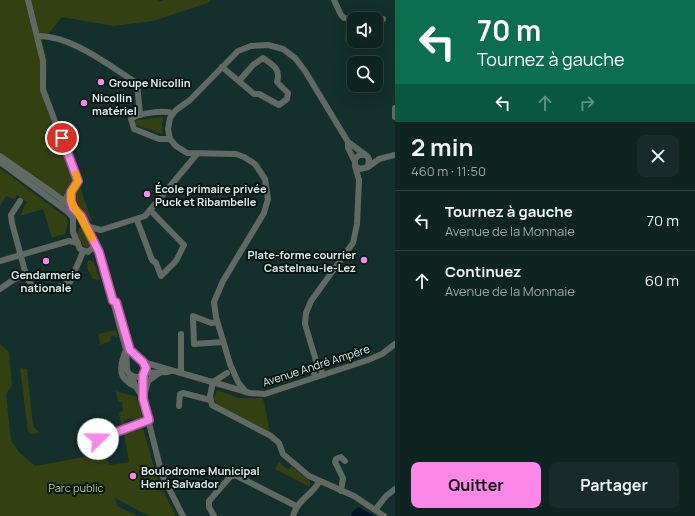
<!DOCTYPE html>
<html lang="fr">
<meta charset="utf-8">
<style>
body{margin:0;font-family:Manrope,sans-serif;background:#172c2a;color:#f1f3f6;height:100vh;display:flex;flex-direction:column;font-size:15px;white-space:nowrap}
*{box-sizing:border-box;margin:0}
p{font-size:13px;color:#9ba4a5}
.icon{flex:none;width:22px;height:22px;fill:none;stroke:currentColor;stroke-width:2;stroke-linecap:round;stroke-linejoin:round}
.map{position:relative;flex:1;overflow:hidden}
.drawer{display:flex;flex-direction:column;background:#0e2421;width:300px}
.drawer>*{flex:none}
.banner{background:#0b6e4f;color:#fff;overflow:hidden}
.fabs{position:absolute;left:347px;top:12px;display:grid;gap:8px}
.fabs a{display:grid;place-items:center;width:36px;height:36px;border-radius:8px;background:#0e2421;box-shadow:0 4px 16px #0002,0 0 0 1px #2e413f;font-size:20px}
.pin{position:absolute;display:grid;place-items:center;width:34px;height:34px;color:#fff;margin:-17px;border:2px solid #fff;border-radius:50%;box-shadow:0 1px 4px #0007}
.me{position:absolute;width:44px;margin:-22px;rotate:68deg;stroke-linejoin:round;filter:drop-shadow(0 0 3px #0008)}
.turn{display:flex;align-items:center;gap:14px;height:84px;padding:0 16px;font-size:18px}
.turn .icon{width:52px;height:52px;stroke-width:2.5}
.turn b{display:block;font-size:28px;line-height:34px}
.lanes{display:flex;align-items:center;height:38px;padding:0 16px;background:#0003;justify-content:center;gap:20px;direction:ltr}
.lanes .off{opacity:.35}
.round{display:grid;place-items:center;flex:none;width:42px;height:42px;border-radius:8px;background:#172c2a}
.overview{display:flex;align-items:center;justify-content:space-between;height:68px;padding:0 16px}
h1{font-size:24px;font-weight:700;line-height:30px}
.primary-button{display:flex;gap:8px;margin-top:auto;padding:8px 16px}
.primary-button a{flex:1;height:46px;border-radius:8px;background:#fb87e6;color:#111;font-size:16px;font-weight:700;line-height:46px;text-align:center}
.primary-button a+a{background:#172c2a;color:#f1f3f6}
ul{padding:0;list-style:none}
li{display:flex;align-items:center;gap:12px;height:60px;padding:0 16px;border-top:1px solid #2e413f}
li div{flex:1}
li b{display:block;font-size:15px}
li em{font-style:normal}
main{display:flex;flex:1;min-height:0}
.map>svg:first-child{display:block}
.green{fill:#324012}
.water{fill:#001426}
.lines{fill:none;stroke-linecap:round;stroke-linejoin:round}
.minor{stroke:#606a63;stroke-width:6}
.route-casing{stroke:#a35896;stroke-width:10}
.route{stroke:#fb87e6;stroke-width:7}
.slow{stroke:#f59e0b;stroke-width:7}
.poi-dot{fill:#fb87e6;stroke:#091513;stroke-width:1.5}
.labels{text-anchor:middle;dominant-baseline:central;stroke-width:4;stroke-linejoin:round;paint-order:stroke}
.poi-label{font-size:11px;font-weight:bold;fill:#dcece9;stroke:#091513;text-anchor:start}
.street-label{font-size:11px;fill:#dcece9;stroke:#091513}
.park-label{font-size:11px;fill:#b0cc7a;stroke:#091513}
</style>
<main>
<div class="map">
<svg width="395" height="516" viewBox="0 0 395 516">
<rect width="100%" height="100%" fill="#13302c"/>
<g class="green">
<path d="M0 0H158V2L163 0H211L208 3 153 21 113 26 62 17 42 41 47 60 46 87 92 222 0 152Z"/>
<path d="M346 22 354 23V41H376V24H379L378 43 345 41Z"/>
<path d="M164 117 162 124 163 134 136 125 135 123 137 120Z"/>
<path d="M0 168 67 218 68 223 65 234 52 238 43 209 20 216 27 202 17 195 15 199 6 196 0 206Z"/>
<path d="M79 228 84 229 91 244 89 248 83 246 77 234Z"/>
<path d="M88 260 94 262 100 280 93 279 87 268Z"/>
<path d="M115 330 118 337 115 338 114 335 110 337 111 341 100 345 99 334Z"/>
<path d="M0 344 9 352 12 386 6 394 11 440 19 452 35 466 106 453 109 465 129 462 124 434 143 428 158 481 176 516H149L115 498 117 506 137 516H0Z"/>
<path d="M20 368 27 369 33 426 40 433 30 434 28 432Z"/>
<path d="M217 390 239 398H263L270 432 217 404 214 399Z"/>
<path d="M116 391 137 397 142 417 141 419 135 421 132 418 123 421 126 425 122 426 119 413 123 410 122 402H118Z"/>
<path d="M279 462 288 470 291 466 310 481V487L275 469Z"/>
</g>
<path class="water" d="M358 507 374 516H351L352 512Z"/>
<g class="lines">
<g class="minor">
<path d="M28 0 43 61V90L78 181 61 205"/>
<path d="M334 0 341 15 344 18 383 19"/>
<path d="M37 36C71 35 108 65 137 83L140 115"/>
<path d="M222 67 254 94H259L279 105 287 99 288 93 277 82C281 69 273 65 263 58L253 65 239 81"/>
<path d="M395 108V117"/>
<path d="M170 139H159L134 129 131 119C139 113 163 110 172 113"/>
<path d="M348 142 367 156 369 159 368 167 360 169 355 166V159L359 155H365"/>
<path d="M0 156 53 193 73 208 81 216 100 253 126 350 127 370 143 399"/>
<path d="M0 162 68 212 73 218V232L80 249 88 252 95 246"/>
<path d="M368 167 379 159 395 155"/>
<path d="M20 201 11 215 12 223 26 275C35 298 51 291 70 282L83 252"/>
<path d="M137 220 152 260 156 263 161 276 176 261 184 245 150 210"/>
<path d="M86 226 101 230 145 216 197 154"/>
<path d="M0 261 69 241 78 243"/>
<path d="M0 289 13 280 26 275"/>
<path d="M217 322 211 323 193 316 194 344 223 342"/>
<path d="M128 343C130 347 131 351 134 355 138 360 154 371 140 377 136 378 134 377 131 375"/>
<path d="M126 350C119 367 117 379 137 387"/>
<path d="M143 362 250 393 265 394 368 360 382 354 395 344"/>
<path d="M144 373 168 372 171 371"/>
<path d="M181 373V334"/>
<path d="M227 373 213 382 210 396 212 405 271 436 279 443 283 454 309 476 354 496 384 516"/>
<path d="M143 375V399L162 475 183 516"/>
<path d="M323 375 319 365 317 364 305 324 306 313 311 301 353 243 357 224 359 180 355 166"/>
<path d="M315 377 313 370 317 364"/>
<path d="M246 392 238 382 230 364 216 317 214 302 223 281 264 213 268 199 265 179 255 164 244 157 236 154 187 153 176 146 170 139 168 129 170 118 176 110 190 100 238 51 251 46 268 45 283 49 295 58 305 71 348 142V148L355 162"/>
<path d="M145 393 148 381 159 373"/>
<path d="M179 406 180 394 183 393 210 400"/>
<path d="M98 439 149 420"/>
<path d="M341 491 343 478 335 462 336 459 341 457 345 461"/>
<path d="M375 510 386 496 395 489"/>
<path d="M214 516 209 507V501L230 477 235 475 296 506"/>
<path d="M293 516C298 499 311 496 319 482"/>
</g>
</g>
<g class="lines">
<g class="route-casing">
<path id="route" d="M62 138 78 181 71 192V201L73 208 81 216 99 252 113 301 116 302 130 350 143 362 146 368 143 375V399L149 420 98 439"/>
</g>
<use href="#route" class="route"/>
<path class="slow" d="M76 174 78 181 71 192V201L92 238"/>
</g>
<g class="poi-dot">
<circle cx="101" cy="82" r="4"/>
<circle cx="84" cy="103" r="4"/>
<circle cx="147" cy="194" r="4"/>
<circle cx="364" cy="260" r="4"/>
<circle cx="46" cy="261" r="4"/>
<circle cx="133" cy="476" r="4"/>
</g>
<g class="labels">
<g class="poi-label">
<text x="109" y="82">Groupe Nicollin</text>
<text x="92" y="97">Nicollin<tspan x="92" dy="13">matériel</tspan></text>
<text x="155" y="188">École primaire privée<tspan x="155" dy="13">Puck et Ribambelle</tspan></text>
<text x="356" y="254" text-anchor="end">Plate-forme courrier<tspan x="356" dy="13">Castelnau-le-Lez</tspan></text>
<text x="46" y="274" text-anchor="middle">Gendarmerie<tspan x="46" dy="13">nationale</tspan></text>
<text x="141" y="470">Boulodrome Municipal<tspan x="141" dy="13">Henri Salvador</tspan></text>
</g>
<g class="street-label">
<text transform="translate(316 365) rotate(-18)">Avenue André Ampère</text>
</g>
<g class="park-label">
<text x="76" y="487">Parc public</text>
</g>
</g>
</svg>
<div class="fabs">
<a><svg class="icon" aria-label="sound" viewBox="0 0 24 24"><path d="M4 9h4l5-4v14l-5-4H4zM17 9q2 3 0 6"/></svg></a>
<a><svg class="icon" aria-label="search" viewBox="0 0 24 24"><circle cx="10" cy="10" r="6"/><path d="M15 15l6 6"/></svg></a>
</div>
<div class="pin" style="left:62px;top:138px;background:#d93025"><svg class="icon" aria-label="arrive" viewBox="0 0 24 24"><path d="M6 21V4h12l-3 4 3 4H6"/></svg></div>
<svg class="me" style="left:98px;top:439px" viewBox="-20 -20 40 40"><circle r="19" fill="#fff"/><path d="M0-13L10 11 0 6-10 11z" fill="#fb87e6"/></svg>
</div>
<section class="drawer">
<div class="banner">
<div class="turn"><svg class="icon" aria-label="left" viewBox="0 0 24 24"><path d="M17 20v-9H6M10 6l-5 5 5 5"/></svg><div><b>70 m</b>Tournez à gauche</div></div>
<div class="lanes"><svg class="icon" aria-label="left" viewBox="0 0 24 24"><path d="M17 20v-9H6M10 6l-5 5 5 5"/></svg><svg class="icon off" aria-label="ahead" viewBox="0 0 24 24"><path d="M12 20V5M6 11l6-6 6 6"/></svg><svg class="icon off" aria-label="right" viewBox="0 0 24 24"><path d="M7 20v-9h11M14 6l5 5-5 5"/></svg></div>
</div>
<div class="overview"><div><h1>2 min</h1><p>460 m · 11:50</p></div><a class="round"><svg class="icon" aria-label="close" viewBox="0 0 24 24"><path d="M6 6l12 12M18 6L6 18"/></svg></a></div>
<ul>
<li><svg class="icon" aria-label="left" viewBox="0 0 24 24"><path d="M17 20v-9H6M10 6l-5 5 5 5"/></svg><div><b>Tournez à gauche</b><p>Avenue de la Monnaie</p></div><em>70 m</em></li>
<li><svg class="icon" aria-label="ahead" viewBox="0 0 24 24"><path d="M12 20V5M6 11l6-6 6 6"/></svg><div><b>Continuez</b><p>Avenue de la Monnaie</p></div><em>60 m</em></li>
</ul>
<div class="primary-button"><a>Quitter</a><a>Partager</a></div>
</section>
</main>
